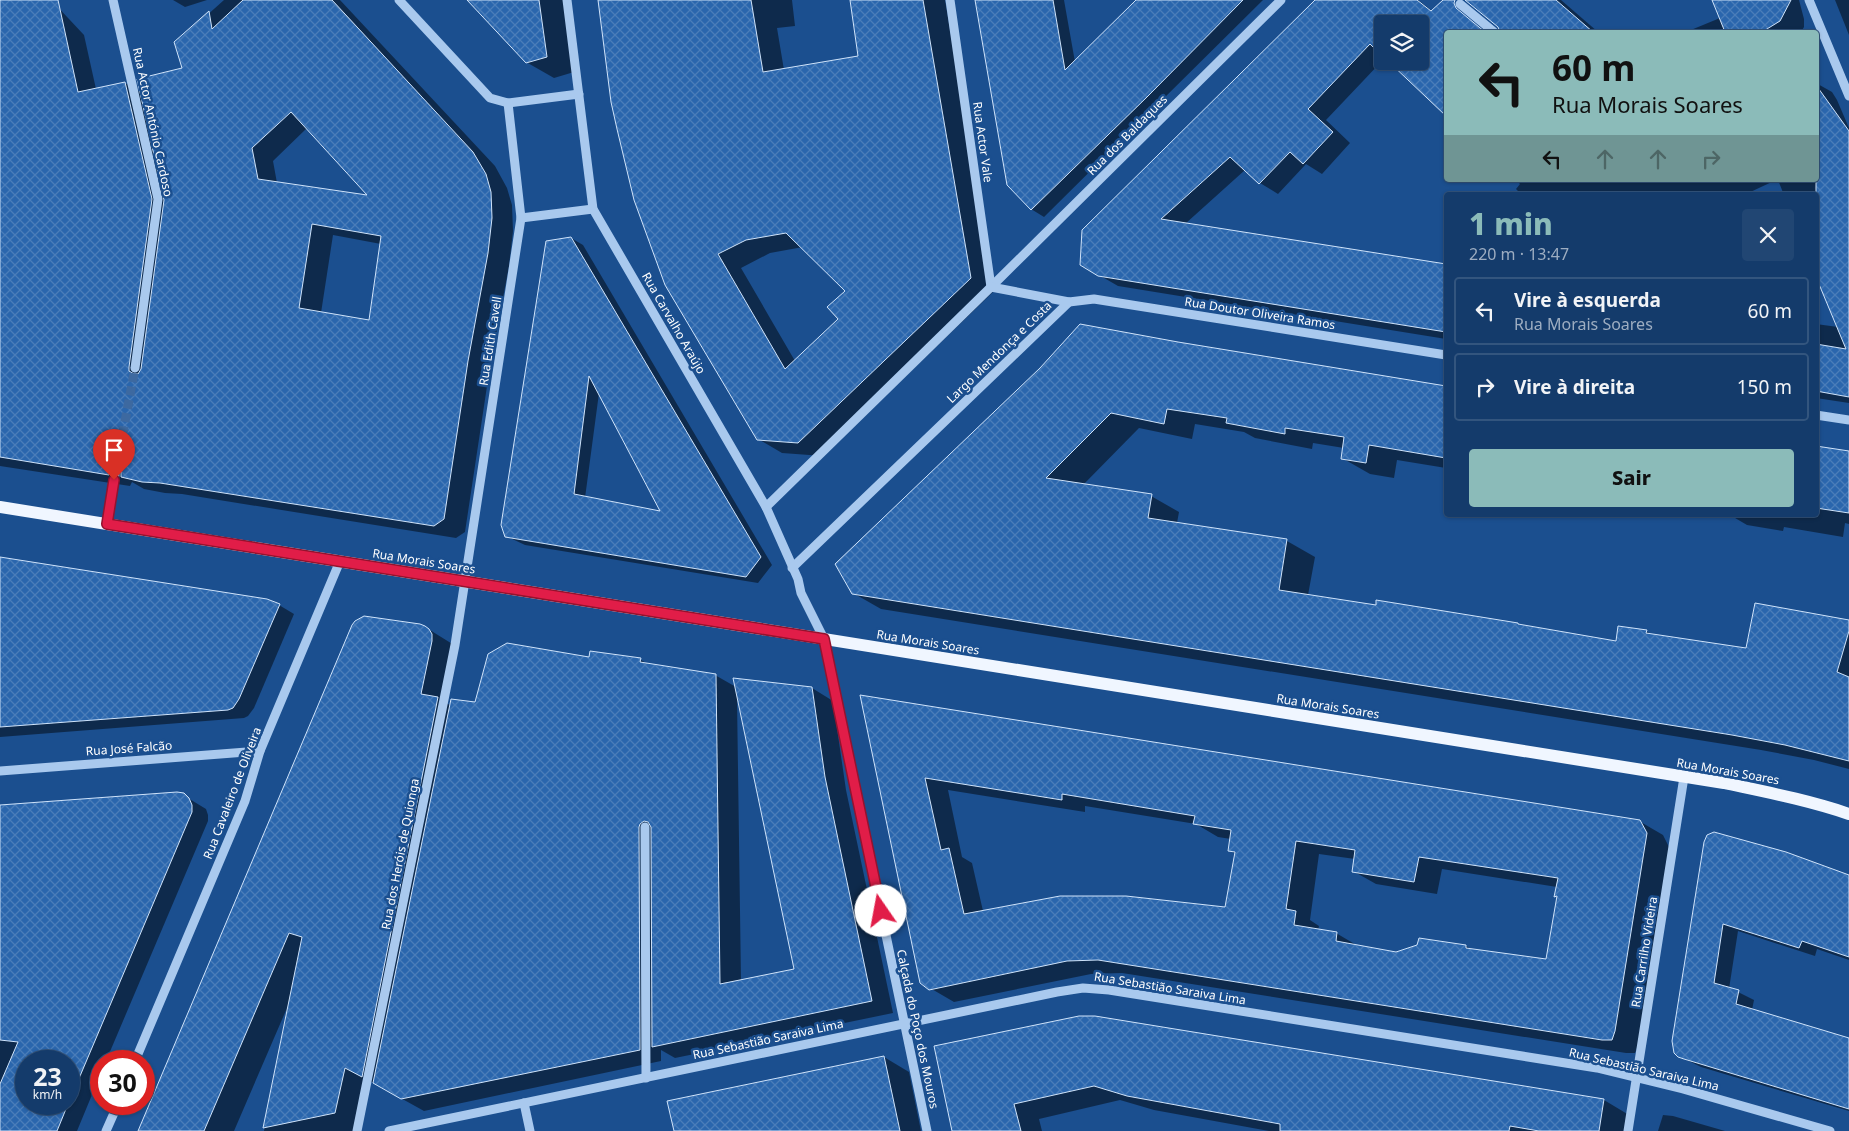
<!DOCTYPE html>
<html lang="pt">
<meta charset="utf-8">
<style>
body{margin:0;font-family:"Noto Sans",sans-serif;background:#214673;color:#f1f3f6;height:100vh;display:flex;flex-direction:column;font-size:19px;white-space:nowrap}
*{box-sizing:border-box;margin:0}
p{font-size:16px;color:#9dadc1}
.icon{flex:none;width:28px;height:28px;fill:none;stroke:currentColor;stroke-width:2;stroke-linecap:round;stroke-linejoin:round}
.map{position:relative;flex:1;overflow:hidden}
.drawer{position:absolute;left:1444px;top:192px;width:375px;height:325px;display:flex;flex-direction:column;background:#143b6b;border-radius:5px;box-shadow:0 1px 4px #0004,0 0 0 1px #33557e}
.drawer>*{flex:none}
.hud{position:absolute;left:1444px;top:30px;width:375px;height:152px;border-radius:5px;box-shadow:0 1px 4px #0004,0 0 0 1px #33557e;background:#8bbbb9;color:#111;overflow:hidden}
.fabs{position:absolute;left:1374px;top:15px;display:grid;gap:10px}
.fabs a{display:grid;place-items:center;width:55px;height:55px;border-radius:5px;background:#143b6b;box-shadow:0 1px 4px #0004,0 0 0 1px #33557e;font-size:25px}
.speed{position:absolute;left:15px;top:1050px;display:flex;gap:10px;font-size:25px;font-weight:700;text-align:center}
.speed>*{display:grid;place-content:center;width:65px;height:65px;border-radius:50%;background:#143b6b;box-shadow:0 1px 4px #0004,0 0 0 1px #33557e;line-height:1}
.speed small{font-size:12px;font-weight:400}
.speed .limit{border:8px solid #d22;background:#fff;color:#111}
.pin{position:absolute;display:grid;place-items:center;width:42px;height:42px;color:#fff;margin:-51px -21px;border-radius:50% 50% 50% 0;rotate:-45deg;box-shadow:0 0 5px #0007}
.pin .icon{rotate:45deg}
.me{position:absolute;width:55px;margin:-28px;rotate:348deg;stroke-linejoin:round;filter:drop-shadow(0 0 4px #0008)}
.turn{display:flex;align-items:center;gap:18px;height:105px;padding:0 25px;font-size:22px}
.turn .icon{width:65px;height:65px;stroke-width:2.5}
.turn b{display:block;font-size:35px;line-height:42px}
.lanes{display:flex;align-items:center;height:48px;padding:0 25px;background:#0003;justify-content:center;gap:25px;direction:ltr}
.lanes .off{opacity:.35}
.round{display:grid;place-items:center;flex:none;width:52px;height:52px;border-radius:5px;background:#214673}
.head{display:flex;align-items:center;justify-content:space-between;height:85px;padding:0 25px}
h1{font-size:30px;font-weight:800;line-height:38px;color:#8bbbb9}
.cta{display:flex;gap:10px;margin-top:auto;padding:10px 25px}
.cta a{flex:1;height:58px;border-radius:5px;background:#8bbbb9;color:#111;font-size:20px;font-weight:800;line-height:58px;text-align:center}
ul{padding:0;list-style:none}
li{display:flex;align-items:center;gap:15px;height:68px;margin:0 10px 8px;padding:0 15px;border:2px solid #33557e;border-radius:5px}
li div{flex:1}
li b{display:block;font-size:19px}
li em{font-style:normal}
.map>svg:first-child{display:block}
.shadow{fill:#0007;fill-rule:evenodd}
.building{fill:url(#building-cross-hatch);stroke:#cfe3fa;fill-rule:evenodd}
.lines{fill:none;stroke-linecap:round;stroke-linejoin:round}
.minor-tunnel{stroke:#3d69a0;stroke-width:9;stroke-dasharray:9 4.5;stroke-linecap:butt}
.minor{stroke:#a9c9ee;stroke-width:9}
.major{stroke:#f0f6ff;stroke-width:12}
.route-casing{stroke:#92132f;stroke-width:12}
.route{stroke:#e11d48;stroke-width:9}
.labels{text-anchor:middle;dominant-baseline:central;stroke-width:5;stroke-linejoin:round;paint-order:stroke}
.street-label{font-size:12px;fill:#fff;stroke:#1b4f8f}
</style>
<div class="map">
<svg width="1849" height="1131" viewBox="0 0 1849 1131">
<defs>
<pattern id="building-cross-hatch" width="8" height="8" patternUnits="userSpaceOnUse" patternTransform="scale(1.25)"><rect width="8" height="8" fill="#2a66ad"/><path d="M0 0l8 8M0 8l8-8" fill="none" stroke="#4a7db9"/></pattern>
</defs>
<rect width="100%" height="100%" fill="#1b4f8f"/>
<g class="shadow">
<path d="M0 0H57L54 3 84 35 96 89 125 83 142 93 184 69 176 43 224 0H340L495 166 507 188 512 205 513 231 509 266 489 373 465 532 456 538 182 494 165 493 144 489 132 482 130 486 0 466ZM307 128 371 197 277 183 273 161ZM333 235 381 244 370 321 321 313Z"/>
<path d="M173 0H207L185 7Z"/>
<path d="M468 0H564L574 72 554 78 526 62Z"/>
<path d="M599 0H792L795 26 777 28 784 70 859 57 851 0H945L994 291 823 456 782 453 758 439ZM803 247 846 291 840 319 795 361 741 268 770 253Z"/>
<path d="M976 0H1064L1075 62 1145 0H1263L1044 217 1031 209Z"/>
<path d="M1317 0H1418L1459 32H1446V114L1390 61H1420V24H1382V61L1326 120 1350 143 1322 174 1306 164 1278 194 1260 183 1245 170 1185 224 1446 266V339L1118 286 1099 275Z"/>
<path d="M1496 0H1561L1598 32H1534Z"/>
<path d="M1713 0H1799L1804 19V27L1801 32H1686L1720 18Z"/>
<path d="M1835 0H1849V35Z"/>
<path d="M1816 83 1832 92 1837 100 1849 128V403L1816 398V324L1838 327 1816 195H1784L1778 180H1816Z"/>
<path d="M1516 180H1776L1744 195H1522L1516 189 1520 184Z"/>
<path d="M571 238 583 245 772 565 758 583 525 545 506 536ZM599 393 662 513 585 498Z"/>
<path d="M1178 343 1446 387V468L1397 460 1394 478 1370 474 1342 458 1344 448 1313 443 1312 449 1255 438 1244 432 1195 424 1192 439 1139 428 1083 485 1151 496 1179 512 1177 523 1287 541 1315 557 1308 595 1377 606 1518 624 1617 642 1646 631 1653 635 1747 650 1849 621V769L1814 760 1761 750 881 609 853 593Z"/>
<path d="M1816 446 1849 452V524L1845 523 1843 537 1784 527 1783 531 1747 525 1730 515H1816Z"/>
<path d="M0 558 279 605 294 614 254 708 248 716 244 718 0 737Z"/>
<path d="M425 627 454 645 446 703 450 705 476 704 590 659 591 652 641 660 650 665 715 675 736 687 812 688 833 701 846 790 893 1013 675 1058 661 1050V1061L424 1111 370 1081 360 1131H264L287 1008 234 1131H140ZM737 698 796 970 741 981Z"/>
<path d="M862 696 1639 821 1663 835 1669 847 1638 1045 1635 1053H1626L1122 973 1091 974 954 1002 930 988ZM948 790 1085 812V806L1196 824 1218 837 1231 839 1229 850 1236 854 1226 909 983 911 972 863 962 857ZM1319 854 1355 859 1353 871 1376 884 1437 894 1442 869 1557 887 1555 896 1558 898 1547 961 1473 950 1466 946 1420 939 1418 946 1396 953 1358 946 1336 933 1318 930 1319 926 1310 920Z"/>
<path d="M183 795 206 809 208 815V821L106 1061H101V1073L77 1131H0V807ZM26 1061H69V1104H26Z"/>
<path d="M1705 842 1849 877V960L1817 949 1815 956 1738 931 1729 989 1738 992 1754 1000 1752 1010 1849 1039V1111L1701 1067 1679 1056Z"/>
<path d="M935 1047 1604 1100 1629 1115 1627 1131H1269L1154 1110 1120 1100 1039 1119 1042 1131H953Z"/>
<path d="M884 1057 909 1072 921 1131H675Z"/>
<path d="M1663 1115 1673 1116 1725 1131H1658Z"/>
</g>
<g class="building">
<path d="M0 0H58L78 92 125 82 152 199 129 367V371L134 374H138L141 369 164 200 137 79 182 68 174 42 209 11 212 29 243 0H332L473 152 486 174 491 192 492 218 488 253 468 361 444 519 434 526 160 483 142 482 121 477V472L116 469 111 471 109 475 0 457ZM291 112 367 195 258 179 252 148ZM312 224 381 236 369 320 299 308Z"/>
<path d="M467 0H539L547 57 526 63Z"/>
<path d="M598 0H751L763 72 858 56 850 0H923L971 278 798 443 757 440 665 285 634 200 617 129 611 102ZM786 233 845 291 827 307 838 319 785 369 718 254 746 240Z"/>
<path d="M975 0H1053L1065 70 1136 0H1243L1147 97 1031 210 1007 185Z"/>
<path d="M1315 0H1417L1431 11 1443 0H1455L1454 3 1456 8 1485 32H1446V116L1388 61H1420V24H1382V56L1370 44 1308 109 1333 132 1303 164 1290 152 1259 184 1230 157 1161 219 1446 264V332L1098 276 1080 265 1082 230Z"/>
<path d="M1465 0H1556L1593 32H1500L1498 27Z"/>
<path d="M1712 0H1791L1780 21 1762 32H1725Z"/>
<path d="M1816 85 1849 131V397L1816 391V344L1846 349 1816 277Z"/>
<path d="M571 237 761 557 746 577 505 537 501 525 546 241ZM589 376 660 511 574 494Z"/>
<path d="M1080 324 1178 342 1446 386V458L1369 445 1366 463 1341 459 1344 437 1285 428V434L1226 423 1227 418 1167 409 1164 424 1111 413 1046 478 1152 494 1148 518 1287 539 1279 590 1376 605V600L1518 623V624L1616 641 1618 626 1647 630 1646 633 1746 648 1755 603 1849 620V631L1837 672 1849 677V761L1785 745 1732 735 852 594 835 564 1040 368Z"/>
<path d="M1816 446 1849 451V513L1816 508Z"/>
<path d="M0 557 267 599 280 604 239 699 233 708 228 710 0 727Z"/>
<path d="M364 616 420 624 425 626 429 629 432 634V641L421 694 438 697 362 1077 345 1068 335 1113 263 1128 302 937 289 933 204 1131H138L352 625 355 621Z"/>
<path d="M507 643 589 657 590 651 641 658 640 662 716 674 720 984 794 969 733 678 812 687 825 777 872 1001 652 1047 651 827 648 822 644 821 640 824 639 827 640 1050 401 1099 373 1083 451 699 475 702 488 654Z"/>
<path d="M860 695 1640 820 1647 833 1615 1031 1612 1040H1602L1098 960 1067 961 929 990 920 983ZM925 778 1062 800V794L1195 816 1193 824 1231 830 1228 851 1235 852 1225 907 1126 896H1060L964 914 949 848 941 850ZM1296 841 1355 850 1352 872 1414 882 1419 857 1558 878 1554 897 1557 896 1546 959 1466 948V945L1419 938 1417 945 1396 952 1336 941 1337 932 1294 925 1296 911 1286 909Z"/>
<path d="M177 792 184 793 189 798 192 805V812L69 1102V1061H26V1104H68L57 1131H0V1084L18 1042 0 1040V805Z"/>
<path d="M1714 832 1786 852 1849 875V957L1802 941 1799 948 1723 924 1714 983 1739 990 1736 1004 1849 1038V1109L1684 1059 1678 1057 1674 1053 1672 1041 1704 842 1707 835Z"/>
<path d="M1079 1016H1095L1604 1099 1599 1131H1539L1510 1126 1509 1131H1280V1124L1127 1096 1094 1086 1014 1104 1021 1131H952L934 1046Z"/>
<path d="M884 1056 900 1131H674L667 1101Z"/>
</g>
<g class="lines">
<path class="minor-tunnel" d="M115 475 135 368"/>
<g class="minor">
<path d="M113 0 158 199 135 368"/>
<path d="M399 0 490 98 508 103 579 94"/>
<path d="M567 0 593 209 766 507 798 579 801 593 824 639 927 1131"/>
<path d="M950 0 991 287"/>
<path d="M1809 0 1849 96"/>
<path d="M1460 4 1494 32"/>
<path d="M521 218 593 209"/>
<path d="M991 287 1281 0"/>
<path d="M1069 302 1094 299 1446 355"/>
<path d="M1816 415 1849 420"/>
<path d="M766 507 991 287 1069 302 792 568"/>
<path d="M107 524 115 475"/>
<path d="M0 771 260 751"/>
<path d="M645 827 646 1078"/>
<path d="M135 1061 245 801 260 751 340 561"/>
<path d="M524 1103 530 1131"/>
<path d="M106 1131 118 1104"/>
<path d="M357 1131 455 645 521 218 508 103"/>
<path d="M389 1131 1057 992 1083 988 1109 990 1597 1068 1683 1089 1830 1131"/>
<path d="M1628 1131 1684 777"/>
</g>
<path class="major" d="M0 507 1724 783C1766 792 1808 800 1849 814"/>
</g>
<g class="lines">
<g class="route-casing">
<path id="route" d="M114 480 107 524 824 639 881 911"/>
</g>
<use href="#route" class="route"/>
</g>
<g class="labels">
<g class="street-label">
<text transform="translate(153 122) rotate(78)">Rua Actor António Cardoso</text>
<text transform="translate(1127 135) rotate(-45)">Rua dos Baldaques</text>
<text transform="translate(983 142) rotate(82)">Rua Actor Vale</text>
<text transform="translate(1260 313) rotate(9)">Rua Doutor Oliveira Ramos</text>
<text transform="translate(674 323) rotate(60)">Rua Carvalho Araújo</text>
<text transform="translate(490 341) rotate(-81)">Rua Edith Cavell</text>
<text transform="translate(999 352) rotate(-44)">Largo Mendonça e Costa</text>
<text transform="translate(424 561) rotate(9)">Rua Morais Soares</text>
<text transform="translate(928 642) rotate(9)">Rua Morais Soares</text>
<text transform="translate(1328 706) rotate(9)">Rua Morais Soares</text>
<text transform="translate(129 748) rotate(-4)">Rua José Falcão</text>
<text transform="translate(1728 771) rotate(10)">Rua Morais Soares</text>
<text transform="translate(232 793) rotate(-69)">Rua Cavaleiro de Oliveira</text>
<text transform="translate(400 854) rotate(-79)">Rua dos Heróis de Quionga</text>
<text transform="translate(1644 952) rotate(-81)">Rua Carrilho Videira</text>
<text transform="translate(1170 988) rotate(9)">Rua Sebastião Saraiva Lima</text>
<text transform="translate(918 1029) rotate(78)">Calçada do Poço dos Mouros</text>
<text transform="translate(768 1039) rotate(-12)">Rua Sebastião Saraiva Lima</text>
<text transform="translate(1644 1069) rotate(13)">Rua Sebastião Saraiva Lima</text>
</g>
</g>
</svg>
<div class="fabs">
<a><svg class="icon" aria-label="layers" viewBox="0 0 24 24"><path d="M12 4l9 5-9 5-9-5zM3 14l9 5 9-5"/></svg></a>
</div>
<div class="speed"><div>23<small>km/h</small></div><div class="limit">30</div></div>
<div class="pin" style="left:114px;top:480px;background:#d93025"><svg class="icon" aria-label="arrive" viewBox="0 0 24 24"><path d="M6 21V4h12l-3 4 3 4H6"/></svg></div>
<svg class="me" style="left:881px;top:911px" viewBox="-20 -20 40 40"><circle r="19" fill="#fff"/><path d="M0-13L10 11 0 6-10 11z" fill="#e11d48"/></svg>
<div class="hud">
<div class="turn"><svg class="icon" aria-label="left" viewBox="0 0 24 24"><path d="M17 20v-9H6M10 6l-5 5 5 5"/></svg><div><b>60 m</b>Rua Morais Soares</div></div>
<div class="lanes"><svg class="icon" aria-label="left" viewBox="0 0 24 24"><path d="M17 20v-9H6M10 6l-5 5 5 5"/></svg><svg class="icon off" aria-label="ahead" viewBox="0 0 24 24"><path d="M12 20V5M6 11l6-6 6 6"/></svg><svg class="icon off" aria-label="ahead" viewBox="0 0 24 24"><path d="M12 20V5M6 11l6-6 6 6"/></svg><svg class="icon off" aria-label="right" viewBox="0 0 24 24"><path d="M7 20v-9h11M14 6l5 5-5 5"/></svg></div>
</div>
<section class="drawer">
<div class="head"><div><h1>1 min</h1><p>220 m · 13:47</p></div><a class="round"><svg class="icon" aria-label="close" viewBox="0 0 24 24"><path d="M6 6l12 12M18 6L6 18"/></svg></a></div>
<ul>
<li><svg class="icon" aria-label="left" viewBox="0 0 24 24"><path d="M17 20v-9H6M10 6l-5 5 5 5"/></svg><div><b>Vire à esquerda</b><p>Rua Morais Soares</p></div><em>60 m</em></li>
<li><svg class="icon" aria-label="right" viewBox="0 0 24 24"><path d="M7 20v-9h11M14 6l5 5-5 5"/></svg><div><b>Vire à direita</b></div><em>150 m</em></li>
</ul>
<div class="cta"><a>Sair</a></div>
</section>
</div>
